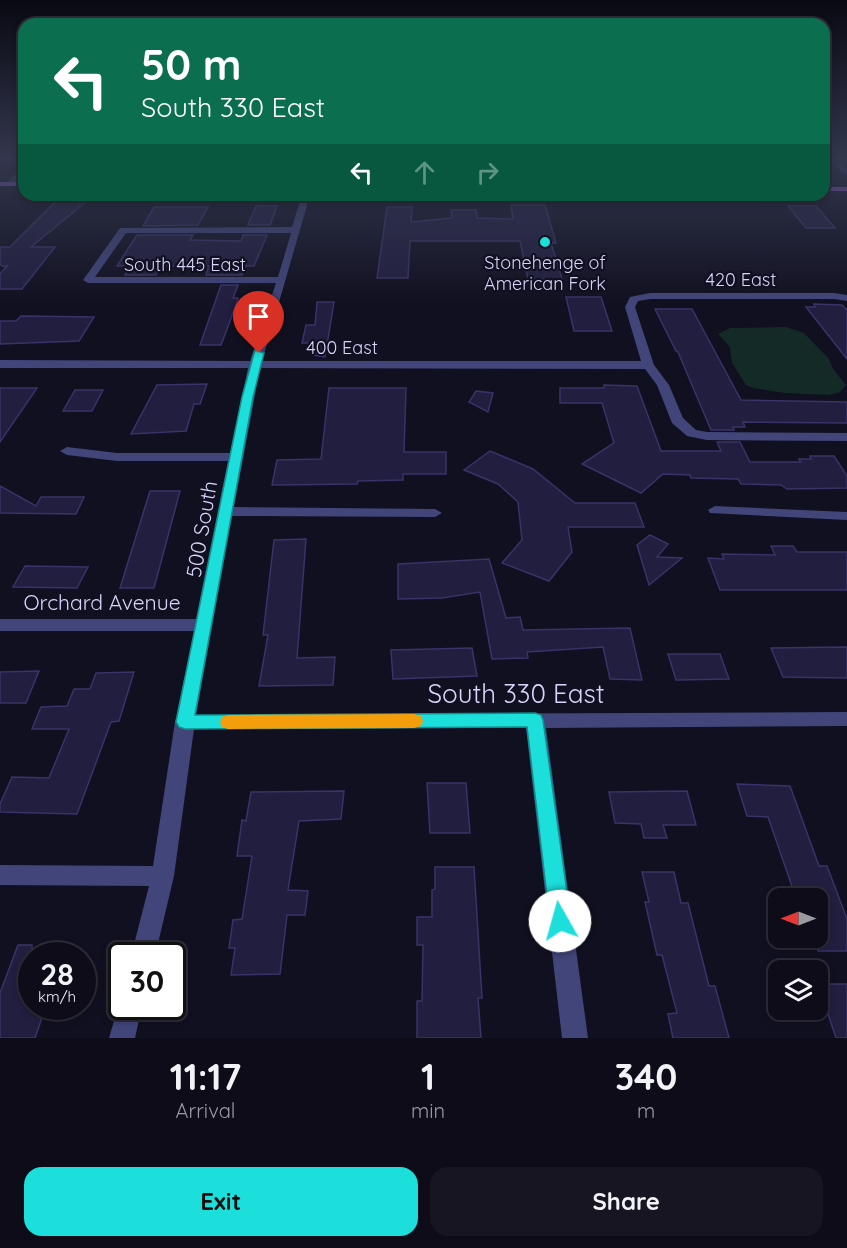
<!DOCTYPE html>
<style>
body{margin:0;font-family:Quicksand,sans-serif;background:#161521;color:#f1f3f6;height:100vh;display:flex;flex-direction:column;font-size:22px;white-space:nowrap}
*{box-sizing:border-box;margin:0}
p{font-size:20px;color:#9a9ba2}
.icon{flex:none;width:33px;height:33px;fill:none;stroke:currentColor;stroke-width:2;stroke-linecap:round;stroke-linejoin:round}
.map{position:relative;height:1038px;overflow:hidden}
.drawer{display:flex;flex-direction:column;background:#0d0c18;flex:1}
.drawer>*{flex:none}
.top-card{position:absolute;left:18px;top:18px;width:812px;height:183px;border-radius:18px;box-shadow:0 3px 9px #0003,0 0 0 2px #2d2c37;background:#0b6e4f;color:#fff;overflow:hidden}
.needle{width:39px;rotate:270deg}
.controls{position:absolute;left:768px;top:888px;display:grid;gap:12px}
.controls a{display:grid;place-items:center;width:60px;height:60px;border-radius:12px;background:#0d0c18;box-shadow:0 3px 9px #0003,0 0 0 2px #2d2c37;font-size:30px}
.speed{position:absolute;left:18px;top:942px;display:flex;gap:12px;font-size:30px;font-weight:700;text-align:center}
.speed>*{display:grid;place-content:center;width:78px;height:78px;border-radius:50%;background:#0d0c18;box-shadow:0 3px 9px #0003,0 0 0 2px #2d2c37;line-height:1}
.speed small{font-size:15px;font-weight:400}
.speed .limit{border:3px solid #111;border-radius:9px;background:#fff;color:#111}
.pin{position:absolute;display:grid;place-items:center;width:51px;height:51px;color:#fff;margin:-62px -26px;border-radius:50% 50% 50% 0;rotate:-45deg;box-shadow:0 0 6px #0007}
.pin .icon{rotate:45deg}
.me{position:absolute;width:66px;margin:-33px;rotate:353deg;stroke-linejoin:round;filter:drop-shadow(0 0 4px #0008)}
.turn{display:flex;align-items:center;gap:21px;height:126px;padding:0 24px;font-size:27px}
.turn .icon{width:78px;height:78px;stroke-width:2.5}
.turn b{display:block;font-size:42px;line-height:51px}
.lanes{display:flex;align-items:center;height:57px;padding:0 24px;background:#0003;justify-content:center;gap:30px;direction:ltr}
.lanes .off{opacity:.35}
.eta{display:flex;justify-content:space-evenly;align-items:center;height:102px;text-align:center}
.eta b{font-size:36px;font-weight:700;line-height:42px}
.cta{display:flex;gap:12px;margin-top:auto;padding:12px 24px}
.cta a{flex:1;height:69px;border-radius:18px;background:#1cdfdc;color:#111;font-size:24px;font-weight:700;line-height:69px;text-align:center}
.cta a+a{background:#161521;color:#f1f3f6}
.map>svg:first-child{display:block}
.green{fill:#142a26}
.building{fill:#211e3f;stroke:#383368;stroke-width:1.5}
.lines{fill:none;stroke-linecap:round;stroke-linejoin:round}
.minor{fill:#41457a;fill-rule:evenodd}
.major{fill:#ac69ec;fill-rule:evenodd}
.route{fill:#1cdfdc;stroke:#12918f;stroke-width:1.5}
.slow{fill:#f59e0b}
.poi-dot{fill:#1cdfdc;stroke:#111020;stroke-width:2}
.labels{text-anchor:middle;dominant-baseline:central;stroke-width:4.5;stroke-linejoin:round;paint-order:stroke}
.far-poi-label{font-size:18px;fill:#d5d5fa;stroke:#111020}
.far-street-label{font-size:18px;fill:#d5d5fa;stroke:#111020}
.street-label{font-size:21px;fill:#d5d5fa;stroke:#111020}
.near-street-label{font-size:26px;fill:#d5d5fa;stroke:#111020}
</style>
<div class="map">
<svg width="847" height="1038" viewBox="0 0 847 1038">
<rect width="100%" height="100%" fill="#111020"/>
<path class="green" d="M786 327 804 333 829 359 833 369 846 385 840 392 829 395 785 393 753 388 746 385 732 363 730 347 718 334 730 328Z"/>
<g class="building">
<path d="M87 201 31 247H55L22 289H0V274L8 265 5 267 0 265V247H10L55 202Z"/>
<path d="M511 205H545L556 243H551L562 279H528L520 241H410L408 278H377L387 207H412L411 222 452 218 451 210H476L477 218 513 219Z"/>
<path d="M256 206H277L270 225H248Z"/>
<path d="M788 206H816L835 228H806Z"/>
<path d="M154 207H208L198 225 143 226Z"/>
<path d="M137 235H193L190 240 241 241 243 235H267L254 266H246L242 275H206L209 266H160L156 275H125L130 266H117Z"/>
<path d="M221 285H238L233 298H238L229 324 221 345H200Z"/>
<path d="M566 297H601L612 331H574Z"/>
<path d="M317 302H334L325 357 312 355 313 343H302L306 325H315Z"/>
<path d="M814 304 842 305 847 310V359L806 307H815Z"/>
<path d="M655 309H692L741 400 847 402V423L743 422 745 427H733L734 430H711L678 352 676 351Z"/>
<path d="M21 316 94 317 79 341 0 344V321H16Z"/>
<path d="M207 384 200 404H194L186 431 131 434 157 385Z"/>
<path d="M604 385 637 386 661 451H721L717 442H740L750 462H801L799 459H811L810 456H834L847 476V488L787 489 781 485 741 484 738 479 691 478 690 475 663 474 641 493 582 464 614 443 602 403H560V388H604Z"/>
<path d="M0 388H37L0 442Z"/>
<path d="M329 388H406L404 452H446V474H403V480L358 481 357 484 272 485 277 460 321 459Z"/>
<path d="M75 390H103L92 411H63Z"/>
<path d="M476 391 493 393 488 412 469 402Z"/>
<path d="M490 451 533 469 575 503H635L644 527H568L572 552 549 581 502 563 522 540 518 502 498 484 464 470Z"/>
<path d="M0 486 36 506 41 497H84L76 514 0 513Z"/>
<path d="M150 491H180L154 588H120Z"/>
<path d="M650 535 668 544 657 557 682 558 649 585 637 545Z"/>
<path d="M306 539 297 658 335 657 333 685 259 686 268 635H263L274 540Z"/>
<path d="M771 546H793L797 552H847V590H720L708 558 724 559 722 554 775 555Z"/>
<path d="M489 559 506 618 520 617 523 630 630 628 642 680 610 679 603 647 527 652 528 658 492 659 480 592 442 598 398 599V564Z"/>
<path d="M25 566 88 567 77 588 13 587Z"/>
<path d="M847 647V678L783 677 771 648Z"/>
<path d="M472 648 477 676 393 679 391 650Z"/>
<path d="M668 654H720L729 679 676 680Z"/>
<path d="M39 671 26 703H0V672Z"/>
<path d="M134 672 119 721 111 722 77 814 0 812V804L12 777 49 778 69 729H32L41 707 67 706 74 689H90L96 673Z"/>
<path d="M427 783H466L470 833H430Z"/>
<path d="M737 784 790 786 819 866H827L847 919V951H818V898H796L768 817 747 816Z"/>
<path d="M344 791 341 819 299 821 288 890 308 891 305 915H287L280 974 231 975 235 948H229L233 920 242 919 252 856H237L242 820 246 821 251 792Z"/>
<path d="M687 791 696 825H663L667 838H644L641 824 615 823 609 792Z"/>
<path d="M435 867H474L482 998H478L481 1038H417V1001H422L423 945H417V917H432V890L435 889Z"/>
<path d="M642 872H674L681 903H688L709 986H715L729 1038H673L668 1014 677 1013 662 955H657L645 902H649Z"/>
<path d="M18 945H32V1006H46L35 1038H0V993Z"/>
<path d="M818 984H847V1038H836Z"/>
</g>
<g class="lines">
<g class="minor">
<path d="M827 159H835L847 169V175Z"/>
<path d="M21 169H24V175L13 186H7V182Z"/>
<path d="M302 195H310L262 361H641L625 307 630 297 650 293H834L847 295V301L834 299H650L638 301 635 307 654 365 669 385 683 418 696 430 707 432 847 433V441L707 440 687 436 672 423 657 385 645 369 260 368 234 507 435 509 442 513 435 517 232 516 196 715 847 712V726L546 728 588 1038H562L526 728 194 729 174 876 155 956H131L149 886 0 885V865L153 866 175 722 194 631H0V619H196L228 461H117L67 455 60 451 67 447 117 453H230L248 368H0V360L250 361 276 283H88L83 280 120 228 292 227ZM126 233H291L278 277H95Z"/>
<path d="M715 506 847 512V520L710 513 708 510Z"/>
<path d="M121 997 122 1006H142L135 1038H109Z"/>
</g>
<g class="major">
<rect x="0" y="182" width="24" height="4"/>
<rect x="824" y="187" width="23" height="4"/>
</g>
</g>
<linearGradient id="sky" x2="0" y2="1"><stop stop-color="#090912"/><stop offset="0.52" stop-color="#32374e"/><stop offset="1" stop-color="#32374e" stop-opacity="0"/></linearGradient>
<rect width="847" height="304" fill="url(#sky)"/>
<path class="route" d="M255 350 264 353 253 397 195 715 535 713 541 715 543 720 571 921 568 928 560 931 553 928 550 921 527 727 185 729 179 727 176 722 242 397Z"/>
<path class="slow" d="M414 714 421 716 423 721 421 726 414 728 228 729 222 727 220 722 222 717 228 715Z"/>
<circle class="poi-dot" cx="545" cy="242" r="6"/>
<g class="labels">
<g class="far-poi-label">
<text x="545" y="262">Stonehenge of<tspan x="545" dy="21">American Fork</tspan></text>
</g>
<g class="far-street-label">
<text x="185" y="264">South 445 East</text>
<text x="741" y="279">420 East</text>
<text x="342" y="347">400 East</text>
</g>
<g class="street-label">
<text transform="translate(201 529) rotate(-80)">500 South</text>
<text x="102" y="602">Orchard Avenue</text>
</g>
<g class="near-street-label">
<text x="516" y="693">South 330 East</text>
</g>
</g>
</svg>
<div class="controls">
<a><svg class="needle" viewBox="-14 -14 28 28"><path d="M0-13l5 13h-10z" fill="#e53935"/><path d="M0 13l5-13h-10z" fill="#9a9ba2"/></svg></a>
<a><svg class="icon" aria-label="layers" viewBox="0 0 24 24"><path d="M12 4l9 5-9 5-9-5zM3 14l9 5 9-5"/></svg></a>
</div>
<div class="speed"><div>28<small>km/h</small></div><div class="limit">30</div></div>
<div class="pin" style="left:259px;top:353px;background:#d93025"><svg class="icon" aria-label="arrive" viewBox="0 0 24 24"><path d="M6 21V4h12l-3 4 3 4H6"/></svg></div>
<svg class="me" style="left:560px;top:921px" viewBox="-20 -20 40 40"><circle r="19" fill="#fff"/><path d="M0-13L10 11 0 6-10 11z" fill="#1cdfdc"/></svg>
<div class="top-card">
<div class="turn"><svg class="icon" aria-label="left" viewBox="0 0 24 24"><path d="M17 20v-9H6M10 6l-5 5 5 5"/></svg><div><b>50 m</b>South 330 East</div></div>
<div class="lanes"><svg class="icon" aria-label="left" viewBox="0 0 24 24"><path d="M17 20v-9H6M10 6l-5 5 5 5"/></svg><svg class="icon off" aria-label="ahead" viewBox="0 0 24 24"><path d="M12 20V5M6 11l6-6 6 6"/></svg><svg class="icon off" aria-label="right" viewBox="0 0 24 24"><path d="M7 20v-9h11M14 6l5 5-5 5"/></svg></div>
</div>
</div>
<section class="drawer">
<div class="eta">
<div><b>11:17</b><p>Arrival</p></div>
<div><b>1</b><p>min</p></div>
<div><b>340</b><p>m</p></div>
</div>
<div class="cta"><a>Exit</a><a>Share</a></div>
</section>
